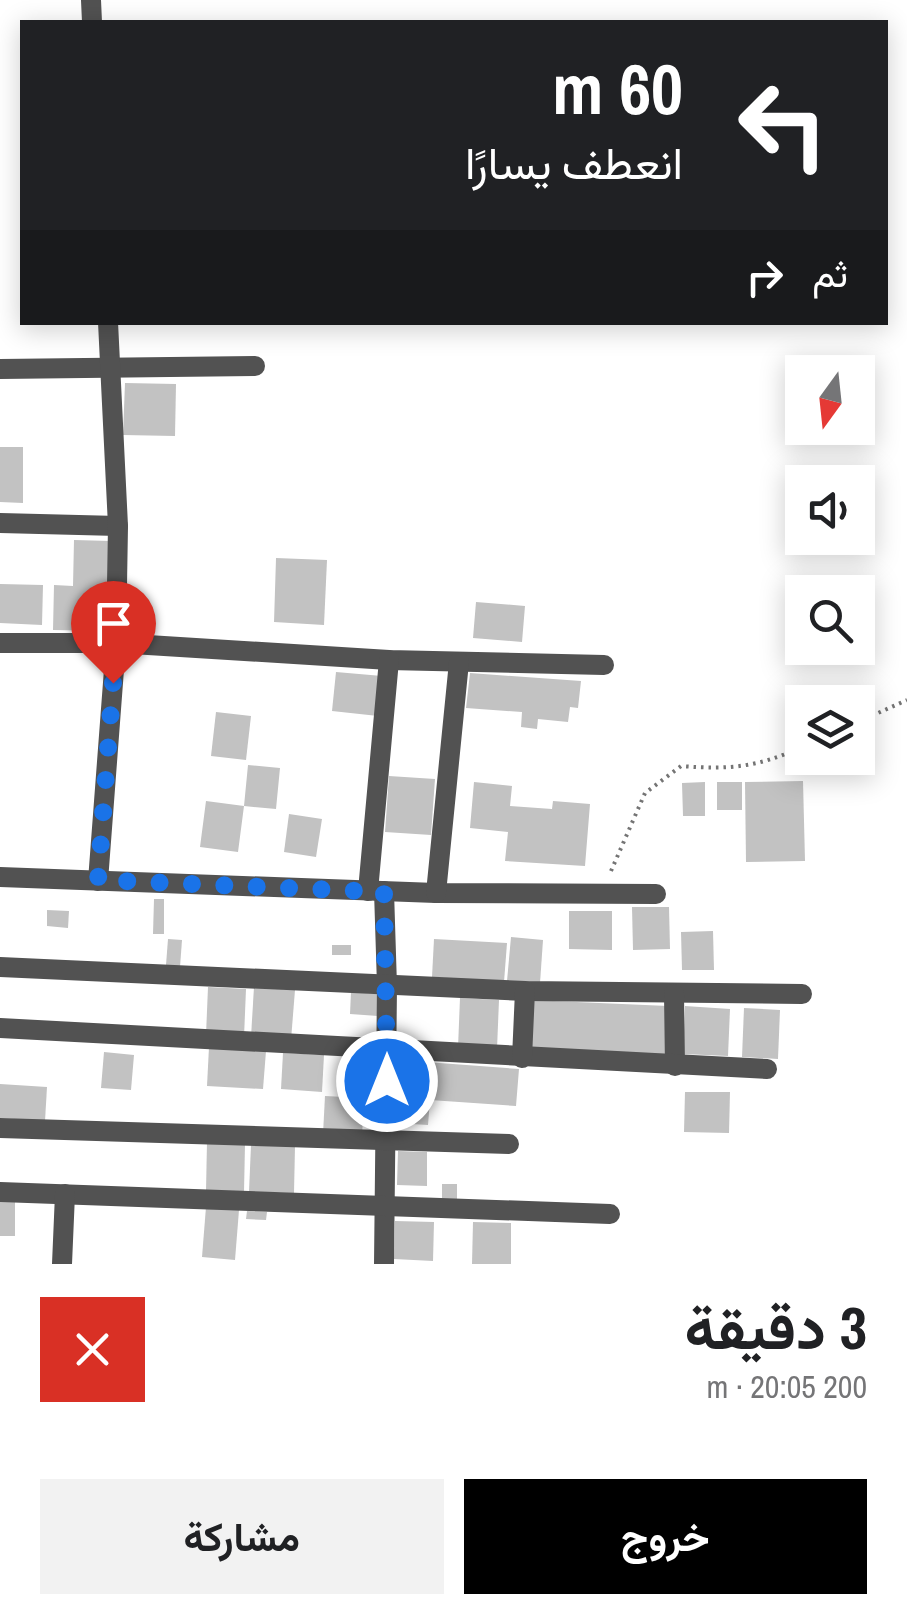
<!DOCTYPE html>
<html lang="ar">
<meta charset="utf-8">
<style>
body{margin:0;font-family:"Archivo Narrow",Vazirmatn,sans-serif;background:#f2f2f2;color:#202124;direction:rtl;height:100vh;display:flex;flex-direction:column;font-size:38px;white-space:nowrap}
*{box-sizing:border-box;margin:0}
p{font-size:32px;color:#757577}
.icon{flex:none;width:55px;height:55px;fill:none;stroke:currentColor;stroke-width:2;stroke-linecap:round;stroke-linejoin:round}
.map{position:relative;height:1264px;overflow:hidden;direction:ltr}
.drawer{display:flex;flex-direction:column;background:#fff;flex:1}
.drawer>*{flex:none}
.hud{position:absolute;left:20px;top:20px;width:868px;height:305px;border-radius:0px;box-shadow:0 5px 25px #0003;direction:rtl;background:#202124;color:#fff;overflow:hidden}
.needle{width:65px;rotate:195deg}
.controls{position:absolute;left:785px;top:355px;display:grid;gap:20px}
.controls a{display:grid;place-items:center;width:90px;height:90px;border-radius:0px;background:#fff;box-shadow:0 5px 25px #0003;font-size:50px}
.pin{position:absolute;display:grid;place-items:center;width:85px;height:85px;color:#fff;margin:-102px -42px;border-radius:50% 50% 50% 0;rotate:-45deg;box-shadow:0 0 10px #0007}
.pin .icon{rotate:45deg}
.me{position:absolute;width:110px;margin:-55px;rotate:0deg;stroke-linejoin:round;filter:drop-shadow(0 0 8px #0008)}
.turn{display:flex;align-items:center;gap:35px;height:210px;padding:0 40px;font-size:45px}
.turn .icon{width:130px;height:130px;stroke-width:2.5}
.turn b{display:block;font-size:70px;line-height:85px}
.then{display:flex;align-items:center;height:95px;padding:0 40px;background:#0003;gap:20px;font-size:38px}
.round{display:grid;place-items:center;flex:none;width:105px;height:105px;border-radius:0px;background:#f2f2f2}
.overview{display:flex;align-items:center;justify-content:space-between;height:170px;padding:0 40px}
h1{font-size:60px;font-weight:700;line-height:75px}
.primary-button{display:flex;gap:20px;margin-top:auto;padding:20px 40px}
.primary-button a{flex:1;height:115px;border-radius:0px;background:#000;color:#fff;font-size:40px;font-weight:700;line-height:115px;text-align:center}
.primary-button a+a{background:#f2f2f2;color:#202124}
.map>svg:first-child{display:block}
.building{fill:#c2c2c2}
.lines{fill:none;stroke-linecap:round;stroke-linejoin:round}
.path{stroke:#747474;stroke-width:4;stroke-dasharray:2.5 5;stroke-linecap:butt}
.street{stroke:#525252;stroke-width:20}
.route{stroke:#1a73e8;stroke-width:18;stroke-dasharray:0 32.4}
</style>
<div class="map">
<svg width="907" height="1264" viewBox="0 0 907 1264">
<rect width="100%" height="100%" fill="#fff"/>
<g class="building">
<path d="M125 383 176 384 175 436 123 435Z"/>
<path d="M0 447H23V503L0 502Z"/>
<path d="M74 540 111 541 106 631 53 630 54 585 73 586Z"/>
<path d="M276 558 327 560 324 625 274 622Z"/>
<path d="M0 584 43 585 42 625 0 623Z"/>
<path d="M476 602 525 606 522 642 473 638Z"/>
<path d="M336 672 382 676 378 716 332 711Z"/>
<path d="M470 673 581 681 578 708 570 707 568 722 538 719 537 729 521 727 522 712 466 708Z"/>
<path d="M216 712 251 716 246 760 211 756Z"/>
<path d="M248 765 280 768 276 809 244 806 238 852 200 847 206 801 244 806Z"/>
<path d="M389 776 435 779 431 835 385 832Z"/>
<path d="M803 781 805 861 746 862 745 782Z"/>
<path d="M474 782 512 786 510 806 552 809 553 801 590 804 585 866 505 861 508 832 470 828Z"/>
<path d="M705 782V816H683L682 783Z"/>
<rect x="717" y="782" width="25" height="28"/>
<path d="M289 814 322 819 316 857 284 852Z"/>
<path d="M154 899H164V934H153Z"/>
<path d="M632 907H669L670 949 633 950Z"/>
<path d="M47 910 69 911 68 928 47 926Z"/>
<path d="M569 911H612V950L569 949Z"/>
<path d="M713 931 714 970H682L681 932Z"/>
<path d="M511 937 543 940 540 983 507 981Z"/>
<path d="M168 939 182 940 180 967 166 965Z"/>
<path d="M434 939 507 943 504 982 432 977Z"/>
<rect x="332" y="945" width="19" height="10"/>
<path d="M208 987 246 989 244 1037 206 1035Z"/>
<path d="M254 987 295 990 291 1040 251 1037Z"/>
<path d="M351 992 379 994 378 1016 350 1014Z"/>
<path d="M460 998 499 1000 497 1049 458 1048Z"/>
<path d="M530 1000 668 1006 665 1055 529 1049Z"/>
<path d="M685 1006 730 1009 728 1056 683 1054Z"/>
<path d="M744 1008 780 1010 778 1059 742 1057Z"/>
<path d="M209 1047 266 1051 263 1089 207 1086Z"/>
<path d="M104 1052 134 1055 131 1090 101 1088Z"/>
<path d="M283 1053 324 1055 322 1092 281 1089Z"/>
<path d="M399 1060 519 1069 516 1106 430 1100 428 1125 395 1123Z"/>
<path d="M0 1084 47 1087 45 1121 0 1118Z"/>
<path d="M685 1092H730L729 1133 684 1132Z"/>
<path d="M325 1096 364 1098 362 1136 323 1134Z"/>
<path d="M207 1142 245 1144 244 1192 206 1191Z"/>
<path d="M251 1145 295 1146 294 1193 249 1192Z"/>
<path d="M398 1151 427 1152V1186L397 1185Z"/>
<path d="M442 1184H457V1200L442 1199Z"/>
<path d="M0 1201 15 1202V1236H0Z"/>
<path d="M206 1207 239 1210 235 1260 202 1257Z"/>
<path d="M247 1211 267 1212 266 1220 246 1219Z"/>
<path d="M395 1221 434 1222 433 1261 394 1259Z"/>
<path d="M473 1222 511 1223V1264H472Z"/>
</g>
<g class="lines">
<g class="path">
<path d="M858 722 907 700"/>
<path d="M611 871 645 793 681 766C730 770 758 767 802 747"/>
</g>
<g class="street">
<path d="M91 0 92 22"/>
<path d="M0 369 255 366"/>
<path d="M0 523 118 526"/>
<path d="M0 643H116L389 660 604 665"/>
<path d="M0 877 436 893 656 894"/>
<path d="M98 881 116 643 118 526 108 322"/>
<path d="M368 891 389 660"/>
<path d="M384 891 387 986 384 1264"/>
<path d="M436 893 459 662"/>
<path d="M0 967 525 991 802 994"/>
<path d="M674 994 675 1066"/>
<path d="M0 1028 767 1069"/>
<path d="M522 1058 525 991"/>
<path d="M0 1128 509 1144"/>
<path d="M0 1192 610 1214"/>
<path d="M62 1264 65 1194"/>
</g>
</g>
<g class="lines">
<path class="route" d="M113 683 98 880 384 892 387 1081"/>
</g>
</svg>
<div class="controls">
<a><svg class="needle" viewBox="-14 -14 28 28"><path d="M0-13l5 13h-10z" fill="#e53935"/><path d="M0 13l5-13h-10z" fill="#757577"/></svg></a>
<a><svg class="icon" aria-label="sound" viewBox="0 0 24 24"><path d="M4 9h4l5-4v14l-5-4H4zM17 9q2 3 0 6"/></svg></a>
<a><svg class="icon" aria-label="search" viewBox="0 0 24 24"><circle cx="10" cy="10" r="6"/><path d="M15 15l6 6"/></svg></a>
<a><svg class="icon" aria-label="layers" viewBox="0 0 24 24"><path d="M12 4l9 5-9 5-9-5zM3 14l9 5 9-5"/></svg></a>
</div>
<div class="pin" style="left:113px;top:683px;background:#d93025"><svg class="icon" aria-label="arrive" viewBox="0 0 24 24"><path d="M6 21V4h12l-3 4 3 4H6"/></svg></div>
<svg class="me" style="left:387px;top:1081px" viewBox="-20 -20 40 40"><circle r="17" fill="#1a73e8" stroke="#fff" stroke-width="3"/><path d="M0-11L8 9 0 5-8 9z" fill="#fff"/></svg>
<div class="hud">
<div class="turn"><svg class="icon" aria-label="left" viewBox="0 0 24 24"><path d="M17 20v-9H6M10 6l-5 5 5 5"/></svg><div><b>60 m</b>انعطف يسارًا</div></div>
<div class="then">ثم<svg class="icon" aria-label="right" viewBox="0 0 24 24"><path d="M7 20v-9h11M14 6l5 5-5 5"/></svg></div>
</div>
</div>
<section class="drawer">
<div class="overview"><div><h1>3 دقيقة</h1><p>200 m · 20:05</p></div><a class="round" style="background:#d93025;color:#fff"><svg class="icon" aria-label="close" viewBox="0 0 24 24"><path d="M6 6l12 12M18 6L6 18"/></svg></a></div>
<div class="primary-button"><a>خروج</a><a>مشاركة</a></div>
</section>
